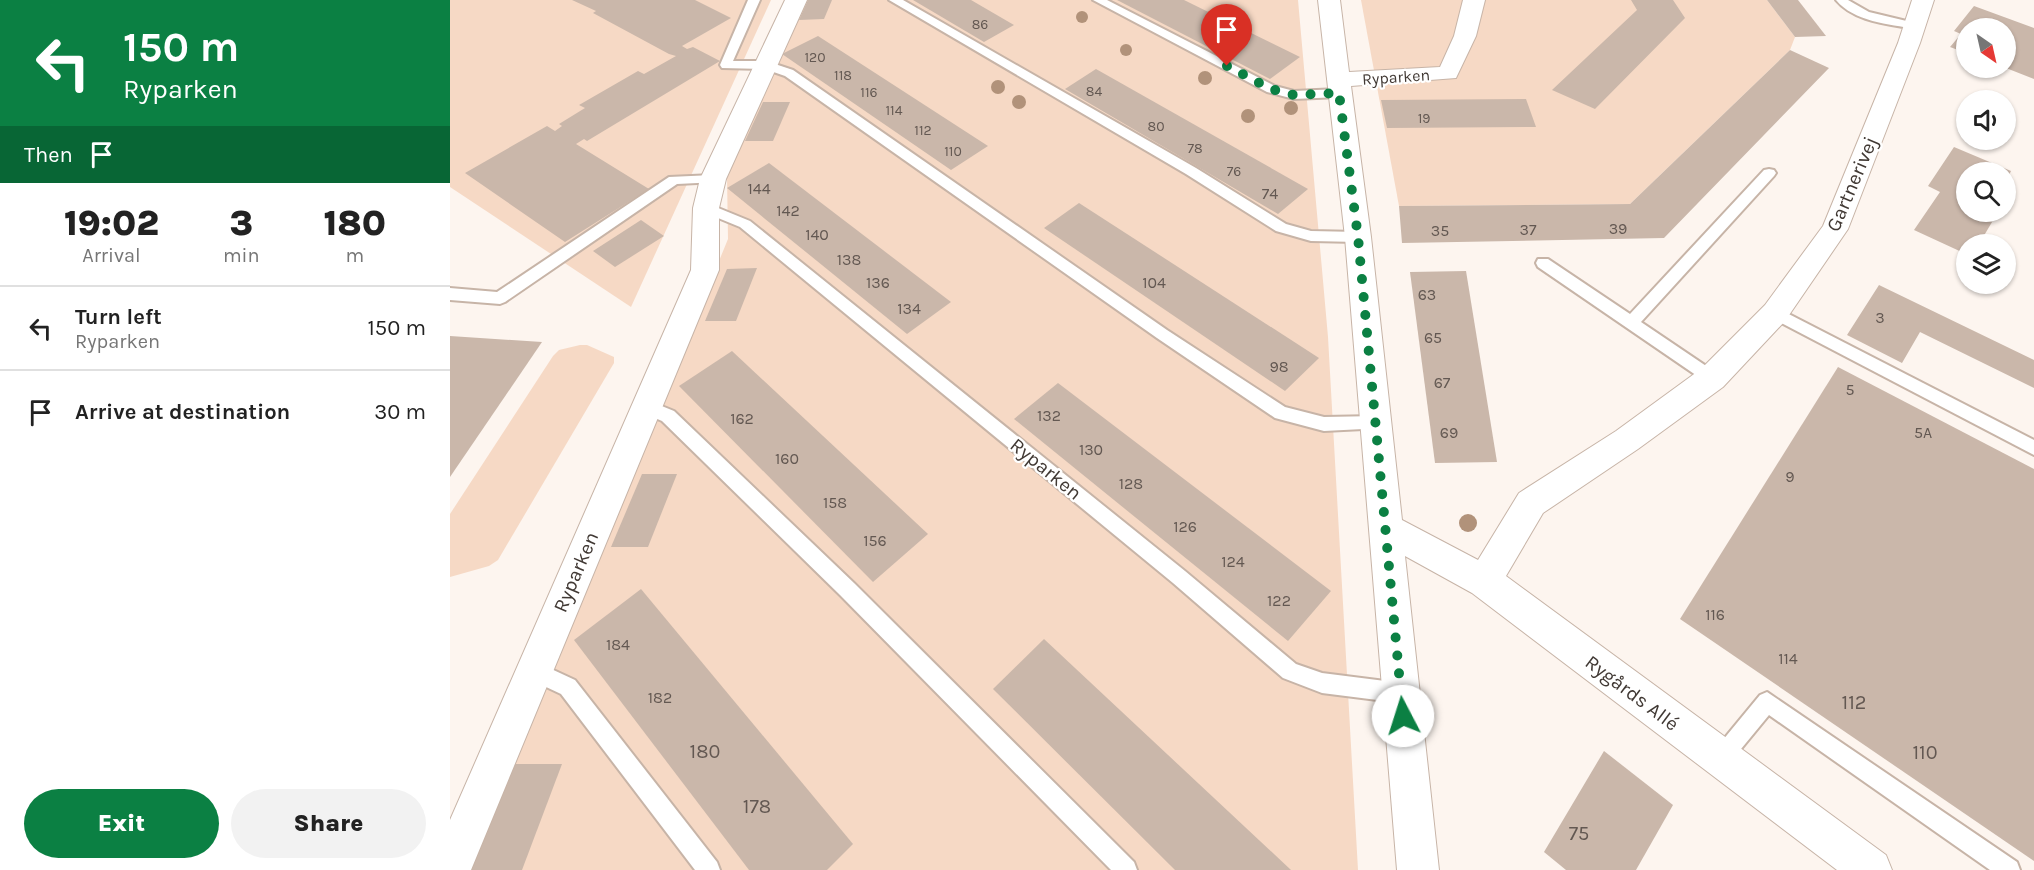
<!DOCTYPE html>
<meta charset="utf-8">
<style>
body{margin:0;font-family:Karla,sans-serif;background:#f2f2f2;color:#222;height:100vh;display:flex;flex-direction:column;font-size:22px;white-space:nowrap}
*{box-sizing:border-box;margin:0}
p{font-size:20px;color:#767676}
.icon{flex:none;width:33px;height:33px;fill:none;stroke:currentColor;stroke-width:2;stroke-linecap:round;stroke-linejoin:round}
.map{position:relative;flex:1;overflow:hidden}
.panel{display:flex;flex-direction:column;background:#fff;width:450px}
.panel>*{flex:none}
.banner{background:#0b8043;color:#fff;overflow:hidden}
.needle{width:39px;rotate:146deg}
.buttons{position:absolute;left:1506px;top:18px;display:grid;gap:12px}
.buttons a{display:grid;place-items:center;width:60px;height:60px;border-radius:50%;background:#fff;box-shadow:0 2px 4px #0004;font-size:30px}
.pin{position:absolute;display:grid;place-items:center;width:51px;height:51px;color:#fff;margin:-62px -26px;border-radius:50% 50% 50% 0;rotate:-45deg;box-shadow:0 0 6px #0007}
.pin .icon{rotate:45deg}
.me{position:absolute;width:66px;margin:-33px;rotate:355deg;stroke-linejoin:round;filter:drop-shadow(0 0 4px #0008)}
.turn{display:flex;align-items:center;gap:21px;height:126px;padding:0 24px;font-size:27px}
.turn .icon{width:78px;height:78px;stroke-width:2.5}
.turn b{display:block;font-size:42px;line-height:51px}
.then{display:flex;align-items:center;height:57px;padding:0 24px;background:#0003;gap:12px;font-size:22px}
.eta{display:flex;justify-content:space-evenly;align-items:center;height:102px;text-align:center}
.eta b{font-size:36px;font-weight:800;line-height:42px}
.button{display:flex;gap:12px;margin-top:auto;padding:12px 24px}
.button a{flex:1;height:69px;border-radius:36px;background:#0b8043;color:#fff;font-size:24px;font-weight:800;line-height:69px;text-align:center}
.button a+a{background:#f2f2f2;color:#222}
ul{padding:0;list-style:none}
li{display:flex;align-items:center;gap:18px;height:84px;padding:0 24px;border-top:2px solid #e0e0e0}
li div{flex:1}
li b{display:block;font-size:22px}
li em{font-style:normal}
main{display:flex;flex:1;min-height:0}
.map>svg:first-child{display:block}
.green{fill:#f6d9c5}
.building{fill:#cab7aa}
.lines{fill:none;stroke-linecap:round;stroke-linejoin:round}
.service-casing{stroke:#c7b4a7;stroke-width:4}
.minor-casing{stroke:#c7b4a7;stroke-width:2}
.service{fill:#fff;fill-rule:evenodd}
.minor{fill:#fff;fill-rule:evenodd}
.tree{fill:#b1927a}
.route{stroke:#0b8043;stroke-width:10;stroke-dasharray:0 18}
.labels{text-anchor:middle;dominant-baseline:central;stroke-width:4.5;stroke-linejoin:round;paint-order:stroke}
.far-number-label{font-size:14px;fill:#635852}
.far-street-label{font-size:16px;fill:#413934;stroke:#fff}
.number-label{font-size:16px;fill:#635852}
.street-label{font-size:20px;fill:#413934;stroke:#fff}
.near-number-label{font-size:20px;fill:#635852}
</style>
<main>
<section class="panel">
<div class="banner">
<div class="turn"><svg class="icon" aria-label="left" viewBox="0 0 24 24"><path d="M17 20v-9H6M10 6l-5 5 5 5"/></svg><div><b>150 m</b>Ryparken</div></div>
<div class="then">Then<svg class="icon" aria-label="arrive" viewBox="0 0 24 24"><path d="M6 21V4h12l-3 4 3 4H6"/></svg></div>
</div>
<div class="eta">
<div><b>19:02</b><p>Arrival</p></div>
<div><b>3</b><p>min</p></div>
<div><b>180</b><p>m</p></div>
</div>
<ul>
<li><svg class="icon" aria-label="left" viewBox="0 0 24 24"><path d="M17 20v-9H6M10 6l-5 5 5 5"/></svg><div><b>Turn left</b><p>Ryparken</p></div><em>150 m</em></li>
<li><svg class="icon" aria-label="arrive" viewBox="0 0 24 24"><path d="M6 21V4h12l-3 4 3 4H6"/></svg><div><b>Arrive at destination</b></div><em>30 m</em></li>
</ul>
<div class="button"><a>Exit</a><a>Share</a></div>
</section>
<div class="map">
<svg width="1584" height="870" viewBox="0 0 1584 870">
<rect width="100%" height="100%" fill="#fdf5ef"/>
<g class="green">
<path d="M0 0H321L181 307 0 187Z"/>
<path d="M356 0H848L878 337 908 870H20L278 239 277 176Z"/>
<path d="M911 0H1317L1345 37 1340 50 1180 204 949 206Z"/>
<path d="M130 345H137L164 357V363L48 560 39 566 0 577V514L103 356 109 350Z"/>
</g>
<g class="building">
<path d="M122 0H245L281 18 232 46 237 49 243 47 270 61 137 141 134 139 126 144 199 189 115 242 15 173 97 126 105 131 112 126 109 124 135 108 129 105 188 71 194 74 226 56 219 54 143 13 146 11Z"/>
<path d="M358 0H382L374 19 349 20Z"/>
<path d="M463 0H521L564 25 534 42Z"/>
<path d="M667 0H734L850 57 820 79Z"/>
<path d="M1181 0H1223L1235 18 1145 109 1102 90 1187 10Z"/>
<path d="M1317 0H1348L1376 36 1345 37Z"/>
<path d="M1524 6 1584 28V79L1556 68V28H1516V53L1500 47 1511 34 1504 31Z"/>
<path d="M368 36 538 146 501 170 332 54Z"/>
<path d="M1340 50 1379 68 1214 238 952 243 949 206 1180 204Z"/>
<path d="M646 69 858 189 828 214 615 89Z"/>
<path d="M1076 99 1086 127 937 128 931 100Z"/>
<path d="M313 102H340L323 141H295Z"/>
<path d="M1504 147 1561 171 1556 181V172H1516V212H1548L1529 244H1516V254L1464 230 1490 192 1478 186Z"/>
<path d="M319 163 501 302 457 334 277 188Z"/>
<path d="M629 203 869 358 835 391 594 228Z"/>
<path d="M191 220 214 236 165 267 143 251Z"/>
<path d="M307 268 286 321H255L277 269Z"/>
<path d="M1016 271 1047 462 985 463 960 272Z"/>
<path d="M1429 285 1584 360V388L1470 332 1452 363 1397 335Z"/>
<path d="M0 336 92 342 0 477Z"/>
<path d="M282 351 478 534 423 582 229 386Z"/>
<path d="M1388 367 1584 469V861L1230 619Z"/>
<path d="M608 383 881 591 838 641 564 419Z"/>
<path d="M192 474H227L198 547H161Z"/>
<path d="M191 589 403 844 377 870H299L124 640Z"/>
<path d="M594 639 841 870H725L543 689Z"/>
<path d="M1154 751 1223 805 1186 870H1116L1094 852Z"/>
<path d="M64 764H112L72 870H20Z"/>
</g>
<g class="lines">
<g class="service-casing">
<g id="service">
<path d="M298 0H310L283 61H316L343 70 717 330 835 407 874 417 927 416 933 418 935 423 933 428 874 431 825 418 707 338 335 76 315 69 272 68 270 65Z"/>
<path d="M439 0H453L746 168 836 224 861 231 908 232 915 237 908 242 861 241 826 231 736 174Z"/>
<path d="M643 0H657L825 86 844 91 889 89 895 93 889 97 844 99 817 92Z"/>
<path d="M1386 0H1398L1419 12 1469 24 1471 26 1465 29C1439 24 1404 22 1386 0Z"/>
<path d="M1319 169 1324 170 1326 173 1324 176 1191 322 1268 374 1270 378 1268 382 1262 384 1256 382 1088 267 1086 263 1088 259H1098L1180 314 1314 170Z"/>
<path d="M263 175 268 176 270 179 268 182 227 184 55 302 50 304 0 300V288L47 292 219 177Z"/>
<path d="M256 203 300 221 735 571 846 664 872 673 951 683 958 686 961 693 958 700 951 703 872 693 833 678 723 583 290 227 251 211 249 208Z"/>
<path d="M1325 307 1584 440V455L1320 317 1318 313 1320 309Z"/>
<path d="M197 400 224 411 404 583 684 862 687 870H661L390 595 212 421 191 412 189 407 191 402Z"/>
<path d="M84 661 125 680 267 862 270 870H245L111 694 77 678 74 671 77 664Z"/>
<path d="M1317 692 1567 862 1570 870H1540L1319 715 1277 766 1270 769 1263 766 1260 759 1263 752 1310 695Z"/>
</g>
</g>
<g class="minor-casing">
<g id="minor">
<path d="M335 0H357L276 179 269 208V270L21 870H0V820L241 270 243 208 250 179Z"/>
<path d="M868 0H890L899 72 990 67 1004 36 1013 0H1035L1026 36 1006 78 901 86 921 237 952 520 1028 560 1069 493 1166 431 1251 369 1315 305 1373 226 1448 43 1462 0H1484L1470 43 1398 229 1335 321 1273 387 1188 449 1093 513 1056 576 1436 855 1442 870H1387L1022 593 955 556 989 870H947L895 237Z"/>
</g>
</g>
<use href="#service" class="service"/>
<use href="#minor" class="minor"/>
</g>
<g class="tree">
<circle cx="632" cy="17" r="6"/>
<circle cx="676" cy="50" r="6"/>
<circle cx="755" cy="78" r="7"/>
<circle cx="548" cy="87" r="7"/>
<circle cx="569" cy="102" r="7"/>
<circle cx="841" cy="108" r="7"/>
<circle cx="798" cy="116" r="7"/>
<circle cx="1018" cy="523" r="9"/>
</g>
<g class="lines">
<path class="route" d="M777 66 821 89 844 95 889 93 908 237 953 716"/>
</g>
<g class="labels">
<g class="far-number-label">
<text x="530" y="24">86</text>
<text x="365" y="57">120</text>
<text x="393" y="75">118</text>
<text x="644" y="91">84</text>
<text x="419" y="92">116</text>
<text x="444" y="110">114</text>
<text x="974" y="118">19</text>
<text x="706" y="126">80</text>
<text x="473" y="130">112</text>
<text x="745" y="148">78</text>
<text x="503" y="151">110</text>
<text x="784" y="171">76</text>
</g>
<g class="far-street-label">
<text transform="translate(946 77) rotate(-4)">Ryparken</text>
</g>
<g class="number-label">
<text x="309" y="188">144</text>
<text x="820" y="193">74</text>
<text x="338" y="210">142</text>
<text x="1168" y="228">39</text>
<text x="1078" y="229">37</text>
<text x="990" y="230">35</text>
<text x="367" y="234">140</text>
<text x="399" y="259">138</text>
<text x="428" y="282">136</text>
<text x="704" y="282">104</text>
<text x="977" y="294">63</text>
<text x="459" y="308">134</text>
<text x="1430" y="317">3</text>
<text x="983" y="337">65</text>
<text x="829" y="366">98</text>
<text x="992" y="382">67</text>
<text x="1400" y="389">5</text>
<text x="599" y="415">132</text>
<text x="292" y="418">162</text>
<text x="999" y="432">69</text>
<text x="1473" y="432">5A</text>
<text x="641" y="449">130</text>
<text x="337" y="458">160</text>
<text x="1340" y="476">9</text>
<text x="681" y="483">128</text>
<text x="385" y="502">158</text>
<text x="735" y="526">126</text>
<text x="425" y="540">156</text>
<text x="783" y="561">124</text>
<text x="829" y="600">122</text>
<text x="1265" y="614">116</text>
<text x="168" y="644">184</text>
<text x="1338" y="658">114</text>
<text x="210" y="697">182</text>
</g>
<g class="street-label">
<text transform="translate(1402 184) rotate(-67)">Gartnerivej</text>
<text transform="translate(596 469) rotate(39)">Ryparken</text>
<text transform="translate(126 572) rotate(-67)">Ryparken</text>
<text transform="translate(1182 693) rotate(37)">Rygårds Allé</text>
</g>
<g class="near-number-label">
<text x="1404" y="702">112</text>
<text x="255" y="751">180</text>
<text x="1475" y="752">110</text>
<text x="307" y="806">178</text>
<text x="1129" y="833">75</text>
</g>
</g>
</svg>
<div class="buttons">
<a><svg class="needle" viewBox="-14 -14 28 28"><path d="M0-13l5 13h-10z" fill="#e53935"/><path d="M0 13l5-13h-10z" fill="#767676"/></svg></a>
<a><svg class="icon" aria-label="sound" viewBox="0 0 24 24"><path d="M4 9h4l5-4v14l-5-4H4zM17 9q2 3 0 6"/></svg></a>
<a><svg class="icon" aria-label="search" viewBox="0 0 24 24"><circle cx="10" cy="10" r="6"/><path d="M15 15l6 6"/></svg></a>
<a><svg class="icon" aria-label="layers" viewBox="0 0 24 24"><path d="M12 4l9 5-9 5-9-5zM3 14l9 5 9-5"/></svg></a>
</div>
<div class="pin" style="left:777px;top:66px;background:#d93025"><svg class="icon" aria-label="arrive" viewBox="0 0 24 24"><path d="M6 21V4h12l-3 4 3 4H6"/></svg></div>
<svg class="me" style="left:953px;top:716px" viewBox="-20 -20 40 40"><circle r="19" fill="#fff"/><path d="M0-13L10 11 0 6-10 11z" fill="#0b8043"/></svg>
</div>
</main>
